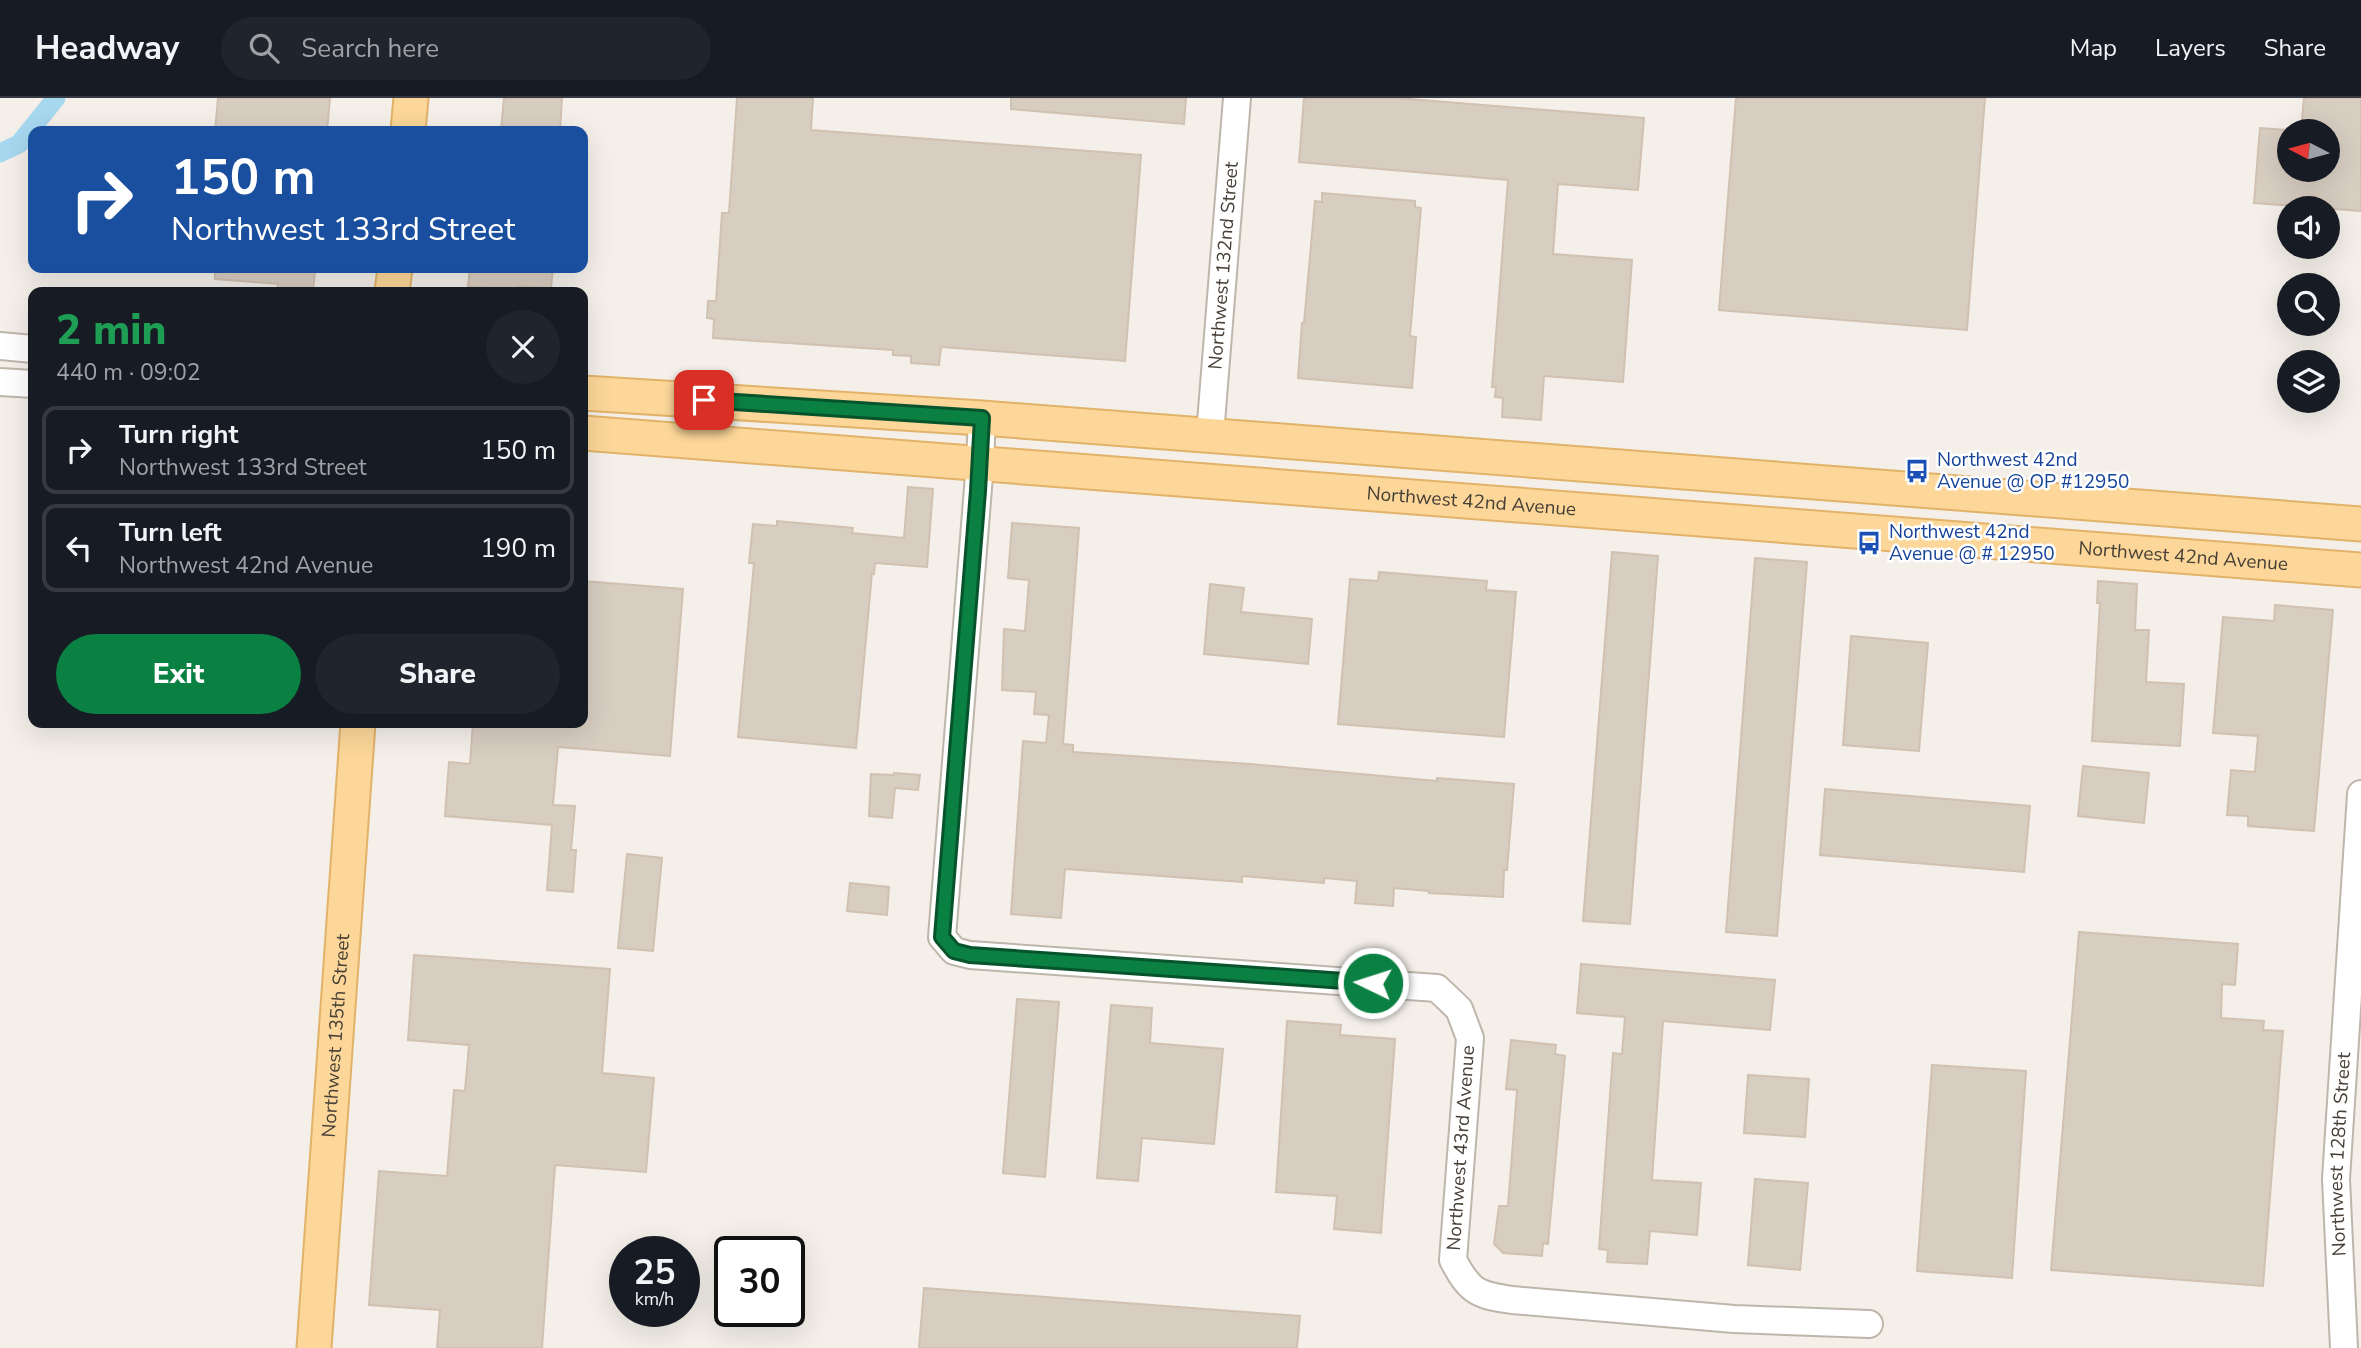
<!DOCTYPE html>
<meta charset="utf-8">
<style>
body{margin:0;font-family:"Nunito Sans",sans-serif;background:#20242c;color:#f1f3f6;height:100vh;display:flex;flex-direction:column;font-size:26px;white-space:nowrap}
*{box-sizing:border-box;margin:0}
p{font-size:23px;color:#9ea1a6}
.icon{flex:none;width:38px;height:38px;fill:none;stroke:currentColor;stroke-width:2;stroke-linecap:round;stroke-linejoin:round}
.map{position:relative;flex:1;overflow:hidden}
.drawer{position:absolute;left:28px;top:189px;width:560px;height:441px;display:flex;flex-direction:column;background:#171b24;border-radius:14px;box-shadow:0 7px 28px #0002}
.drawer>*{flex:none}
.guide{position:absolute;left:28px;top:28px;width:560px;height:147px;border-radius:14px;box-shadow:0 7px 28px #0002;background:#1a4fa0;color:#fff;overflow:hidden}
.needle{width:46px;rotate:276deg}
.buttons{position:absolute;left:2277px;top:21px;display:grid;gap:14px}
.buttons a{display:grid;place-items:center;width:63px;height:63px;border-radius:50%;background:#171b24;box-shadow:0 7px 28px #0002;font-size:35px}
.speed{position:absolute;left:609px;top:1138px;display:flex;gap:14px;font-size:35px;font-weight:700;text-align:center}
.speed>*{display:grid;place-content:center;width:91px;height:91px;border-radius:50%;background:#171b24;box-shadow:0 7px 28px #0002;line-height:1}
.speed small{font-size:18px;font-weight:400}
.speed .limit{border:4px solid #111;border-radius:10px;background:#fff;color:#111}
.pin{position:absolute;display:grid;place-items:center;width:60px;height:60px;color:#fff;margin:-30px;border-radius:14px;box-shadow:0 4px 10px #0006}
.me{position:absolute;width:77px;margin:-38px;rotate:274deg;stroke-linejoin:round;filter:drop-shadow(0 0 5px #0008)}
.turn{display:flex;align-items:center;gap:24px;height:147px;padding:0 28px;font-size:32px}
.turn .icon{width:91px;height:91px;stroke-width:2.5}
.turn b{display:block;font-size:49px;line-height:60px}
.round{display:grid;place-items:center;flex:none;width:74px;height:74px;border-radius:37px;background:#20242c}
.headline{display:flex;align-items:center;justify-content:space-between;height:119px;padding:0 28px}
h1{font-size:42px;font-weight:800;line-height:52px;color:#1e9e55}
.action{display:flex;gap:14px;margin-top:auto;padding:14px 28px}
.action a{flex:1;height:80px;border-radius:42px;background:#0b8043;color:#fff;font-size:28px;font-weight:800;line-height:80px;text-align:center}
.action a+a{background:#20242c;color:#f1f3f6}
ul{padding:0;list-style:none}
li{display:flex;align-items:center;gap:21px;height:88px;margin:0 14px 10px;padding:0 14px;border:4px solid #363941;border-radius:14px}
li div{flex:1}
li b{display:block;font-size:26px}
li em{font-style:normal}
header{display:flex;align-items:center;gap:42px;box-sizing:border-box;height:98px;padding:0 35px;background:#171b24;border-bottom:2px solid #363941}
header strong{font-size:33px}
nav{display:flex;gap:38px;margin-inline-start:auto;font-size:24px}
.search{width:490px;height:63px;background:#20242c;display:flex;align-items:center;gap:18px;box-sizing:border-box;padding:0 24px;border-radius:38px;color:#9ea1a6;font-size:26px}
.map>svg:first-child{display:block}
.lines{fill:none;stroke-linecap:round;stroke-linejoin:round}
.canal{stroke:#a6d8ef;stroke-width:19}
.building{fill:#d8cdc1;stroke:#d0c1b1;stroke-width:2}
.minor-casing{stroke:#bfb6ab;stroke-width:30}
.major-casing{stroke:#e2b269;stroke-width:37}
.minor{stroke:#fff;stroke-width:26}
.major{stroke:#fcd799;stroke-width:33}
.route-casing{stroke:#07532c;stroke-width:18}
.route{stroke:#0b8043;stroke-width:12}
.labels{text-anchor:middle;dominant-baseline:central;stroke-width:5;stroke-linejoin:round;paint-order:stroke}
.street-label{font-size:19px;fill:#474037;stroke:#fff}
.transit-label{font-size:19px;fill:#164399;stroke:#fff;text-anchor:start}
</style>
<header>
<strong>Headway</strong>
<div class="search"><svg class="icon" aria-label="search" viewBox="0 0 24 24"><circle cx="10" cy="10" r="6"/><path d="M15 15l6 6"/></svg>Search here</div>
<nav><a>Map</a><a>Layers</a><a>Share</a></nav>
</header>
<div class="map">
<svg width="2361" height="1250" viewBox="0 0 2361 1250">
<rect width="100%" height="100%" fill="#f4efe9"/>
<g class="lines">
<path class="canal" d="M0 55 19 46 56 0"/>
</g>
<g class="building">
<path d="M218 0H330L327 33H215Z"/>
<path d="M504 0H562L560 33H501Z"/>
<path d="M737 0H813L811 32 1141 57 1125 263 941 249 939 267 911 265V258L893 257V252L713 240 714 221 707 220 708 203H716L722 115H729Z"/>
<path d="M1011 0H1186L1184 26 1011 11Z"/>
<path d="M1304 0H1397L1644 20 1638 92 1558 86 1553 156 1632 162 1623 284 1544 278 1541 322 1502 319 1503 300 1495 299 1496 289H1492L1508 82 1299 64Z"/>
<path d="M1736 0H1985L1967 232 1719 212Z"/>
<path d="M2304 0H2361V113L2254 105 2260 30 2289 32V72H2328V33H2301Z"/>
<path d="M1322 95 1415 103V109L1421 110 1410 238 1416 239 1412 290 1298 280 1302 225H1304L1315 103 1322 104Z"/>
<path d="M215 170H308V173H315L313 194H277L278 186 215 181Z"/>
<path d="M470 170H553L551 190 518 188V193L468 188Z"/>
<path d="M908 389 933 391 927 469 875 465 874 476 872 475 856 650 738 639 754 465H749L753 426 777 428V423L853 430 852 435 904 440Z"/>
<path d="M1012 425 1079 430 1063 646 1073 647V654L1250 666 1437 683V680L1514 686 1507 772H1504L1503 799 1429 795V793L1394 790 1393 808 1355 805 1357 783 1324 780V785L1242 778V784L1065 771 1061 820 1011 816 1023 643 1046 645 1049 617 1034 616 1036 594 1002 592 1004 531 1025 533 1029 482 1008 480Z"/>
<path d="M1612 454 1658 458 1630 826 1583 823Z"/>
<path d="M1755 460 1807 464 1777 838 1726 834Z"/>
<path d="M1379 474 1487 483 1486 492 1516 494 1504 639 1338 626 1350 481 1378 483Z"/>
<path d="M583 483 683 491 670 658 558 649 553 707 575 708 571 752H576L573 794 547 792 552 727 445 718 449 664 470 666 473 625H583Z"/>
<path d="M2098 483 2137 486 2135 532H2149L2146 584 2184 586 2180 648 2092 643 2100 505H2097Z"/>
<path d="M1210 486 1244 490 1241 514 1312 521 1308 566 1204 556Z"/>
<path d="M2275 507 2333 512 2314 733 2248 728V718L2227 717 2231 672 2255 674 2258 638 2213 635 2223 519 2274 523Z"/>
<path d="M1851 538 1928 545 1919 653 1843 647Z"/>
<path d="M2083 668 2149 675 2144 725 2078 718Z"/>
<path d="M894 675 920 677 918 692 895 690 892 720 869 718 871 676 894 677Z"/>
<path d="M1825 691 2030 708 2024 774 1820 757Z"/>
<path d="M627 756 662 760 653 853 618 850Z"/>
<path d="M850 785 889 789 887 817 847 813Z"/>
<path d="M2079 834 2238 846 2235 887 2222 886 2221 920 2264 923 2263 932 2283 933 2263 1188 2051 1172Z"/>
<path d="M414 857 610 871 602 975 654 980 646 1074 555 1067 542 1250H437L440 1212 369 1207 379 1073 447 1078 454 992 465 993 469 947 408 942Z"/>
<path d="M1581 866 1775 882 1770 932 1663 923 1652 1082 1701 1085 1697 1137 1650 1133 1647 1166 1607 1164 1608 1152 1599 1151 1613 955 1622 956 1625 919 1577 915Z"/>
<path d="M1017 901 1059 904 1045 1079 1003 1075Z"/>
<path d="M1111 907 1152 910 1150 945 1223 951 1214 1046 1142 1040 1138 1083 1097 1080Z"/>
<path d="M1287 923 1341 927 1340 937 1395 941 1381 1135 1334 1131 1337 1098 1276 1094Z"/>
<path d="M1511 942 1556 947 1555 956 1565 958 1548 1146 1543 1145 1542 1158 1503 1155 1494 1146 1499 1108H1508L1517 992 1506 991Z"/>
<path d="M1932 967 2026 973 2012 1180 1917 1173Z"/>
<path d="M1748 977 1809 981 1805 1039 1744 1035Z"/>
<path d="M1755 1081 1808 1085 1800 1172 1748 1167Z"/>
<path d="M924 1190 1300 1218 1297 1250H919Z"/>
</g>
<g class="lines">
<g class="minor-casing">
<g id="minor">
<path d="M0 248 33 251"/>
<path d="M0 284 33 286"/>
<path d="M982 320 980 365 942 839 954 853 970 857 1437 890 1459 911 1470 940 1453 1162C1470 1194 1477 1197 1512 1202L1734 1221 1869 1226"/>
<path id="s1" d="M1210 337 1237 0"/>
<path id="s2" d="M2344 1250 2336 1081 2361 696"/>
</g>
</g>
<g class="major-casing">
<g id="major">
<path d="M408 33 411 0"/>
<path d="M392 194 395 170"/>
<path d="M583 295 982 320 2361 426"/>
<path id="s3" d="M583 335 2361 472"/>
<path id="s4" d="M314 1250 358 625"/>
</g>
</g>
<use href="#minor" class="minor"/>
<use href="#major" class="major"/>
</g>
<g class="lines">
<g class="route-casing">
<path id="route" d="M704 302 982 320 978 393 942 839 954 853 970 857 1373 885"/>
</g>
<use href="#route" class="route"/>
</g>
<defs>
<g id="bus-bare" transform="scale(1.89)"><path d="M-5-6H5V4H4V6H2V4H-2V6H-4V4H-5ZM-3.5-4V0h7V-4ZM-3.5 1.2v1.5H-2V1.2ZM2 1.2v1.5H3.5V1.2Z" fill="#1a4fb4" stroke="#fff" stroke-width="2.5" paint-order="stroke"/></g>
</defs>
<g fill-rule="evenodd">
<use href="#bus-bare" x="1917" y="373"/>
<use href="#bus-bare" x="1869" y="445"/>
</g>
<g class="labels">
<g class="street-label">
<text stroke="none"><textPath href="#s1" startOffset="170">Northwest 132nd Street</textPath></text>
<text stroke="none"><textPath href="#s3" startOffset="891">Northwest 42nd Avenue</textPath></text>
<text stroke="none"><textPath href="#s3" startOffset="1605">Northwest 42nd Avenue</textPath></text>
<text stroke="none"><textPath href="#s4" startOffset="313">Northwest 135th Street</textPath></text>
<text transform="translate(1461 1050) rotate(-86)">Northwest 43rd Avenue</text>
<text stroke="none"><textPath href="#s2" startOffset="194">Northwest 128th Street</textPath></text>
</g>
<g class="transit-label">
<text x="1937" y="362">Northwest 42nd<tspan x="1937" dy="22">Avenue @ OP #12950</tspan></text>
<text x="1889" y="434">Northwest 42nd<tspan x="1889" dy="22">Avenue @ # 12950</tspan></text>
</g>
</g>
</svg>
<div class="buttons">
<a><svg class="needle" viewBox="-14 -14 28 28"><path d="M0-13l5 13h-10z" fill="#e53935"/><path d="M0 13l5-13h-10z" fill="#9ea1a6"/></svg></a>
<a><svg class="icon" aria-label="sound" viewBox="0 0 24 24"><path d="M4 9h4l5-4v14l-5-4H4zM17 9q2 3 0 6"/></svg></a>
<a><svg class="icon" aria-label="search" viewBox="0 0 24 24"><circle cx="10" cy="10" r="6"/><path d="M15 15l6 6"/></svg></a>
<a><svg class="icon" aria-label="layers" viewBox="0 0 24 24"><path d="M12 4l9 5-9 5-9-5zM3 14l9 5 9-5"/></svg></a>
</div>
<div class="speed"><div>25<small>km/h</small></div><div class="limit">30</div></div>
<div class="pin" style="left:704px;top:302px;background:#d93025"><svg class="icon" aria-label="arrive" viewBox="0 0 24 24"><path d="M6 21V4h12l-3 4 3 4H6"/></svg></div>
<svg class="me" style="left:1373px;top:885px" viewBox="-20 -20 40 40"><circle r="17" fill="#0b8043" stroke="#fff" stroke-width="3"/><path d="M0-11L8 9 0 5-8 9z" fill="#fff"/></svg>
<div class="guide">
<div class="turn"><svg class="icon" aria-label="right" viewBox="0 0 24 24"><path d="M7 20v-9h11M14 6l5 5-5 5"/></svg><div><b>150 m</b>Northwest 133rd Street</div></div>
</div>
<section class="drawer">
<div class="headline"><div><h1>2 min</h1><p>440 m · 09:02</p></div><a class="round"><svg class="icon" aria-label="close" viewBox="0 0 24 24"><path d="M6 6l12 12M18 6L6 18"/></svg></a></div>
<ul>
<li><svg class="icon" aria-label="right" viewBox="0 0 24 24"><path d="M7 20v-9h11M14 6l5 5-5 5"/></svg><div><b>Turn right</b><p>Northwest 133rd Street</p></div><em>150 m</em></li>
<li><svg class="icon" aria-label="left" viewBox="0 0 24 24"><path d="M17 20v-9H6M10 6l-5 5 5 5"/></svg><div><b>Turn left</b><p>Northwest 42nd Avenue</p></div><em>190 m</em></li>
</ul>
<div class="action"><a>Exit</a><a>Share</a></div>
</section>
</div>
